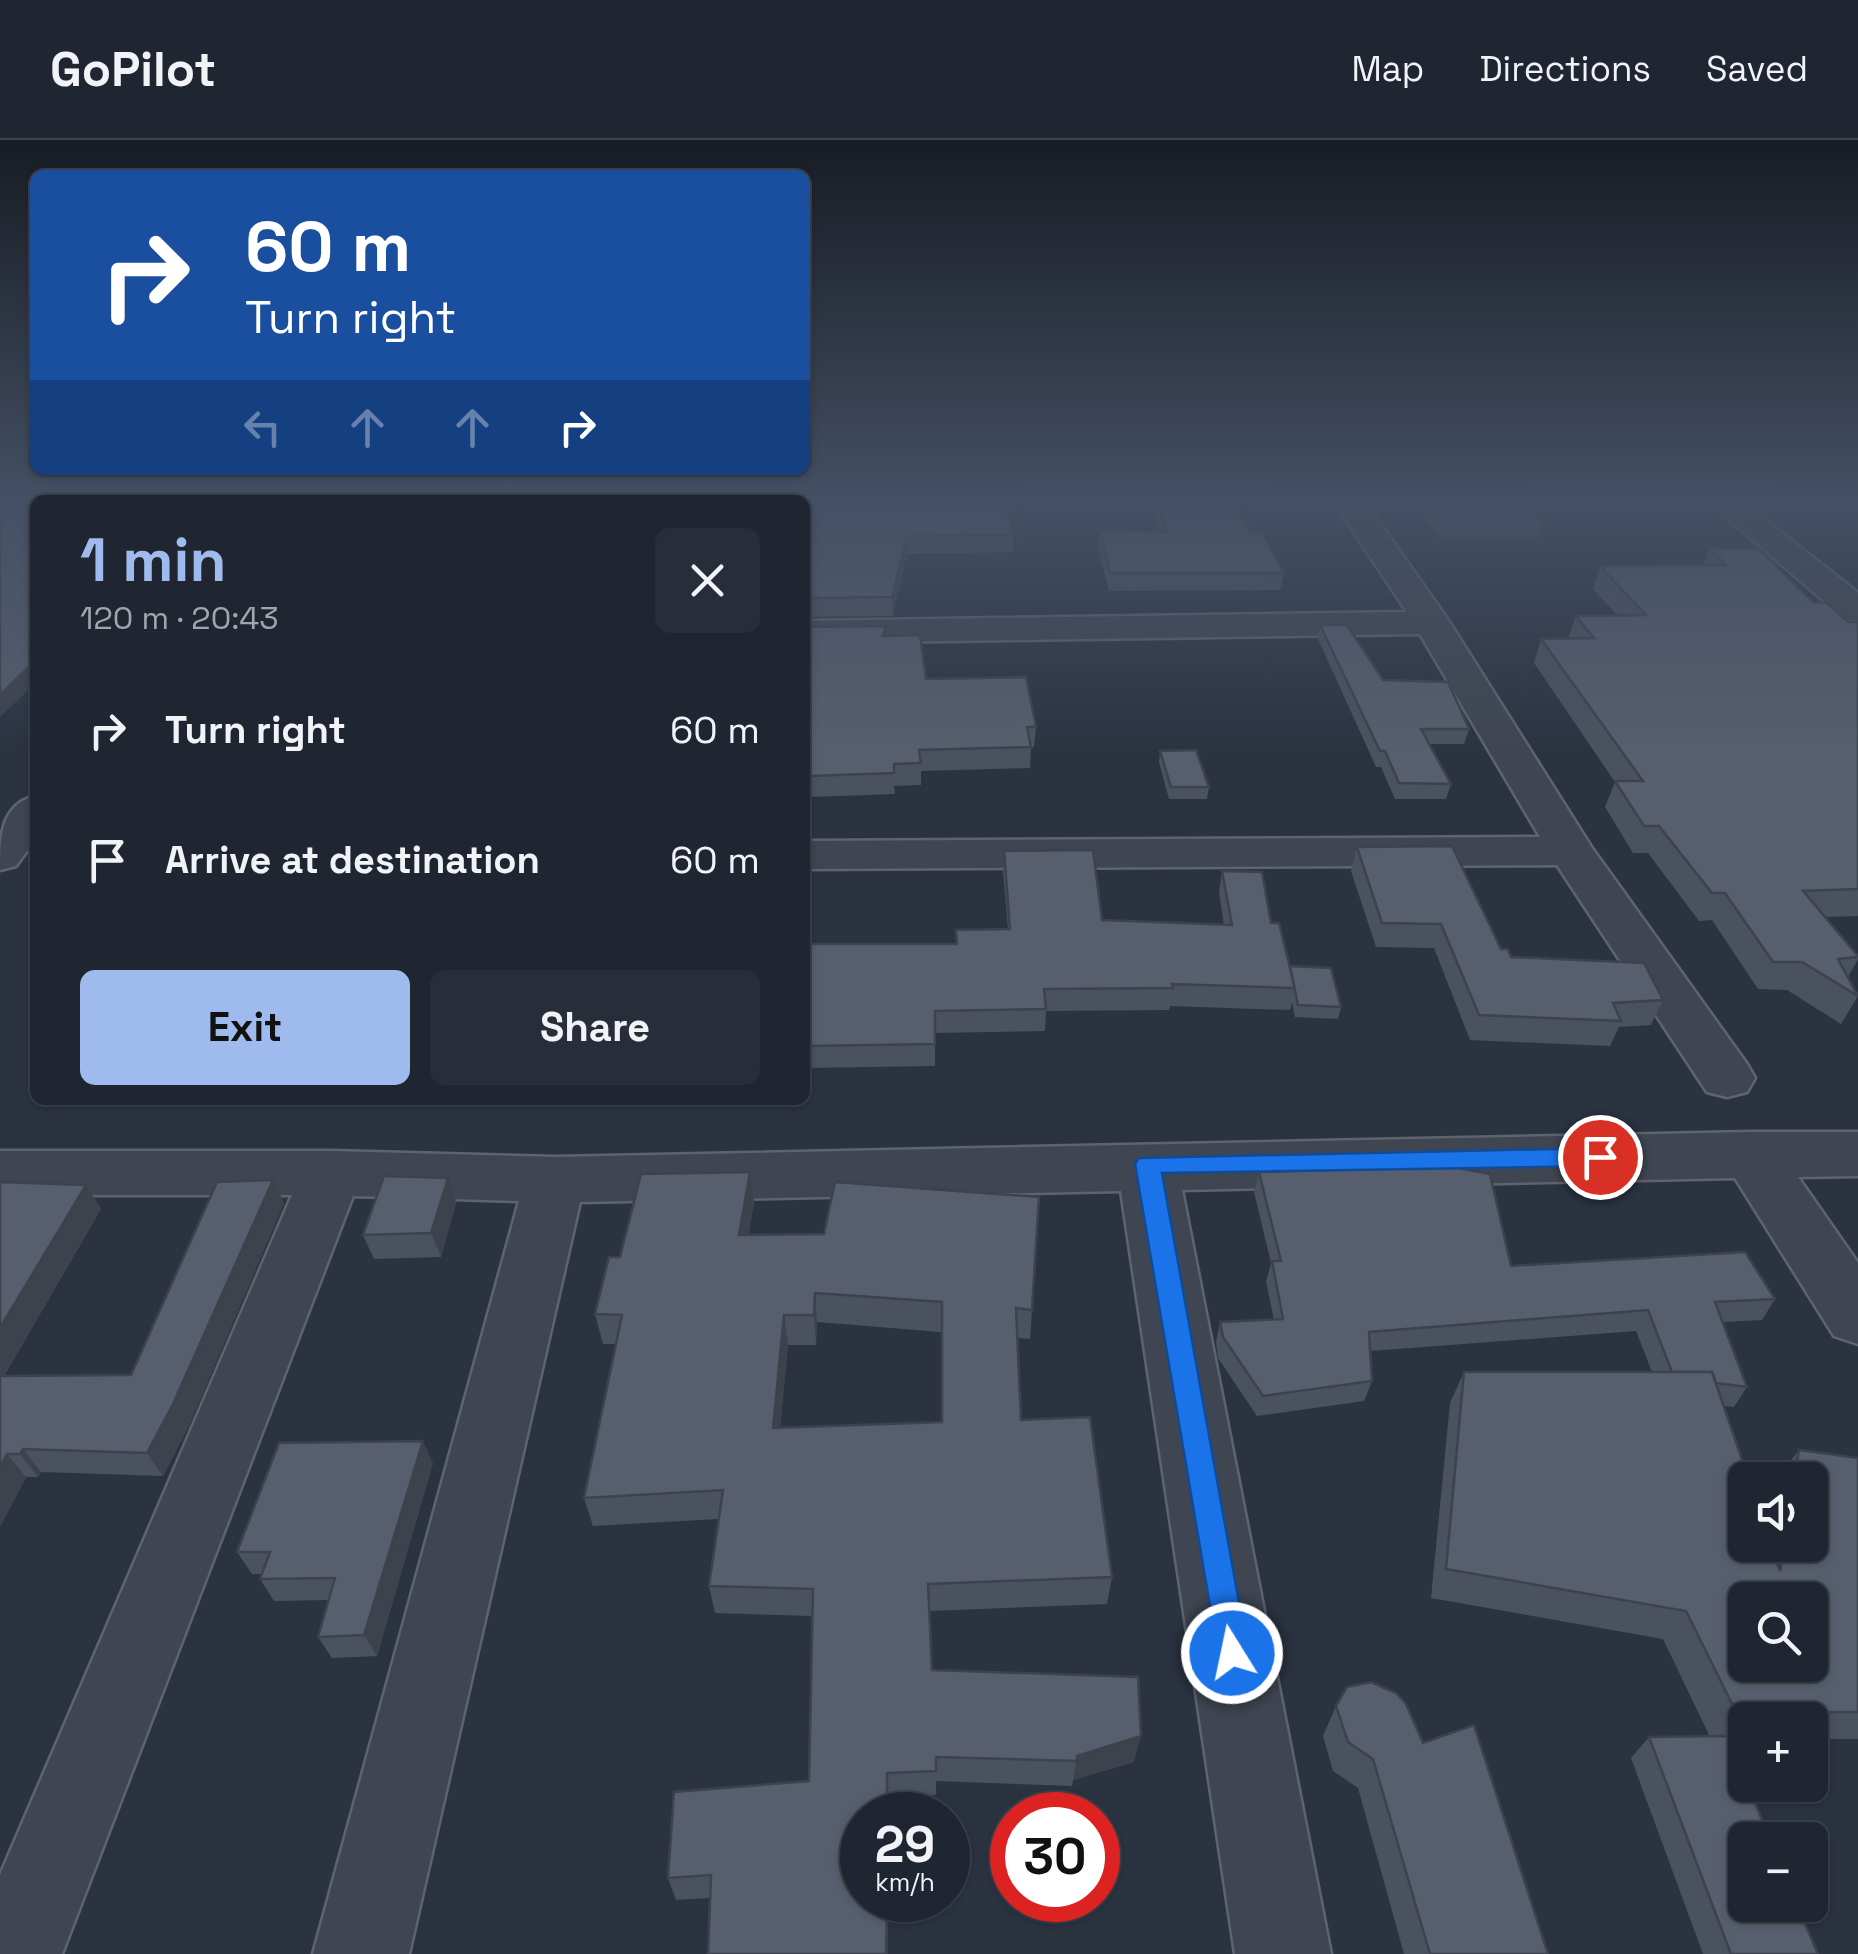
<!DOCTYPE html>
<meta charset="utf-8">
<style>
body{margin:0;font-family:"Space Grotesk",sans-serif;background:#282e39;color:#f1f3f6;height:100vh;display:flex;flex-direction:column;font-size:38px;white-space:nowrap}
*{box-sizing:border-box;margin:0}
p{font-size:32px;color:#a2a5ab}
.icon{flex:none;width:55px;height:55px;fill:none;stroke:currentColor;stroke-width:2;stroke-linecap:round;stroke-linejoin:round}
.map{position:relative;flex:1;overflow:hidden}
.details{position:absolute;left:30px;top:355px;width:780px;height:610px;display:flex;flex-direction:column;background:#202631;border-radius:15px;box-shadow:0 2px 8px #0004,0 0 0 2px #3d434d}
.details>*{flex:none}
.banner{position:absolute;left:30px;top:30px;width:780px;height:305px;border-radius:15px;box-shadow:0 2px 8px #0004,0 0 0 2px #3d434d;background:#1a4fa0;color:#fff;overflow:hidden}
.controls{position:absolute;left:1728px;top:1322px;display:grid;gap:20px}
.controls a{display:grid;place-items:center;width:100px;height:100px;border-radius:15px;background:#202631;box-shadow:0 2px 8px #0004,0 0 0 2px #3d434d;font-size:50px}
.speed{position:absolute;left:840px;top:1652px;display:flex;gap:20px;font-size:50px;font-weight:700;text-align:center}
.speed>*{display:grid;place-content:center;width:130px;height:130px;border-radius:50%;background:#202631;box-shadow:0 2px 8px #0004,0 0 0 2px #3d434d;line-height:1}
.speed small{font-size:25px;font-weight:400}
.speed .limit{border:15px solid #d22;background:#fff;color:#111}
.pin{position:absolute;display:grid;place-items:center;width:85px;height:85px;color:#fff;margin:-42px;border:5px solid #fff;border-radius:50%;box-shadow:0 2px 10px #0007}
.me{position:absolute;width:110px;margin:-55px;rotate:350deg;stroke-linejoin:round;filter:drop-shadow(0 0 8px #0008)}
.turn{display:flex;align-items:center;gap:35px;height:210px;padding:0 50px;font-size:45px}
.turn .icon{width:130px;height:130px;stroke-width:2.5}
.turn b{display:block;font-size:70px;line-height:85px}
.lanes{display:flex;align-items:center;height:95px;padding:0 50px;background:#0003;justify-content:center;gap:50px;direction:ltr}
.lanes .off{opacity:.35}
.round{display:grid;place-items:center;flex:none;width:105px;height:105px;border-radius:15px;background:#282e39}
.overview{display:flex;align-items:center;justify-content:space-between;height:170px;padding:0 50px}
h1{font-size:60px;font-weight:800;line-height:75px;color:#9fbaec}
.button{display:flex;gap:20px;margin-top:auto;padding:20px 50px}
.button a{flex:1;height:115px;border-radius:15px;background:#9fbaec;color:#111;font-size:40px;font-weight:800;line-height:115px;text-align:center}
.button a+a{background:#282e39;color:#f1f3f6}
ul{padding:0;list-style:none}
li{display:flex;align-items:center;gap:30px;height:130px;padding:0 50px}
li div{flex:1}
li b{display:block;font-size:38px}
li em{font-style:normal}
header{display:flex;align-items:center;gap:60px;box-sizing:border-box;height:140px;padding:0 50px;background:#202631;border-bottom:2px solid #3d434d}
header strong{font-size:48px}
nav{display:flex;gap:55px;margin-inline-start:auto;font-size:35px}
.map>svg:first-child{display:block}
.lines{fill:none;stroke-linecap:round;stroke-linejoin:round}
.street-casing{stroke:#5d646e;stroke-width:5}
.street{fill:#3f4651;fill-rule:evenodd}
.wall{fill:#4b525f;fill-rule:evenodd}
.shaded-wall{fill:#3d424d}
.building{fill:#575f6e;stroke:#3d424d;stroke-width:2.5;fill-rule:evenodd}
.route{fill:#1a73e8;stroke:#114b97;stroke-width:2.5}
</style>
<header>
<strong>GoPilot</strong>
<nav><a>Map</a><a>Directions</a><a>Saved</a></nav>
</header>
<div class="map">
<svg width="1858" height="1814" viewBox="0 0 1858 1814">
<rect width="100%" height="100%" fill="#2b3341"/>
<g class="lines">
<g class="street-casing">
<g id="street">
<path d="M280 359H311L280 360Z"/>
<path d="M1332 359H1363L1450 483 1592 708 1747 924 1755 938 1747 952 1727 957 1707 952 1557 725 805 729V701L1540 697 1420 494 805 503V481L1407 472Z"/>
<path d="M1705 359H1739L1858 453V482L1845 479Z"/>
<path d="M35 656V700L16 726 0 730C0 698 0 665 35 656Z"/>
<path d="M1751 992H1858V1036L1798 1037 1858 1123V1204L1834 1196 1735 1038 1182 1050 1331 1814H1235L1121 1051 580 1062 409 1814H313L519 1061 353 1056 62 1814H0V1735L292 1055H0V1011H332L555 1017Z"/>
</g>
</g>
<use href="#street" class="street"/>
</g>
<g class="wall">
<path d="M806 359H1006L1013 395V412L907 414 893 476 810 477 809 467H805Z"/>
<path d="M1149 359H1235L1249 392 1284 433 1280 450 1109 451 1098 408 1100 391 1160 392Z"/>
<path d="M1411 359H1570L1568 365H1530L1543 380 1538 397H1438Z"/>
<path d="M1709 408 1814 463 1848 482H1858V776L1826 777 1858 816V819L1848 837 1858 856 1841 884 1787 850 1758 849 1712 780 1699 781 1648 713H1633L1605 667 1615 642 1534 523 1541 499 1568 498 1576 476 1617 475 1593 449 1600 426 1703 425Z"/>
<path d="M1320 485 1383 540 1469 589 1464 604H1429L1451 644 1446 659H1395L1381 627H1376L1318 499Z"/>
<path d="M886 496 926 539 1036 587 1034 607 1031 608 1030 628 921 631V645L894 646 895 654 811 657 810 646H805V502Z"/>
<path d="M1160 611 1209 647 1207 659H1169L1159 622Z"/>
<path d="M1357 707 1511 817 1663 860 1651 885 1619 887 1610 906 1470 900 1434 808 1376 807 1351 731Z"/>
<path d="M1004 711 1102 780 1224 785 1219 752 1222 731 1271 783 1290 826 1341 867 1338 879 1295 877 1292 862 1290 870 1170 866 1169 870 1046 871 1045 891 935 893V926L805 928V804H956V790L1008 789 1003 732Z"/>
<path d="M750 1032 754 1062 748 1095 1032 1170 1030 1199 1017 1198 1021 1280 1112 1437 1107 1464 929 1471 932 1530 1134 1622 1073 1640 1072 1646 936 1641V1655L889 1657V1675H862V1760H888V1814L710 1758 676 1760 668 1738 809 1641 812 1476 715 1473 709 1446 718 1379 593 1386 584 1358 616 1204H603L595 1174 620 1117ZM817 1182 941 1192 942 1282 780 1288 788 1205H816Z"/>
<path d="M1259 1032 1511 1126 1775 1159 1762 1180 1722 1182 1747 1247 1734 1267 1724 1266 1745 1405H1810V1340H1775L1799 1310 1858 1318V1599H1810V1580H1745V1599H1728L1818 1814H1703L1631 1618 1649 1597H1710L1663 1499 1431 1458 1450 1263 1464 1232H1652L1636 1191 1370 1211 1372 1241 1364 1261 1257 1276 1218 1218 1216 1202 1220 1182 1274 1180 1266 1142 1271 1123 1254 1052Z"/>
<path d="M273 1040 284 1063 188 1288 163 1336 41 1332 38 1337H26L0 1387V1042L86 1045 101 1069 4 1236 131 1235Z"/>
<path d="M456 1063 441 1117 374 1119 363 1095Z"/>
<path d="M433 1323 377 1516 332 1518 318 1497 329 1460 274 1461 260 1439 262 1434H252L237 1412Z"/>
<path d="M1336 1566 1423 1603 1548 1814H1404L1358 1648 1333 1631 1323 1596Z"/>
</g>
<g class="shaded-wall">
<path d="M35 385V403L24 394Z"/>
<path d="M907 396V414L893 476 892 457Z"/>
<path d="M35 521V544L0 577V555Z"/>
<path d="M750 1032 754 1062 744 1125 739 1095Z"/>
<path d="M448 1038 456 1063 441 1117 431 1093Z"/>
<path d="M273 1040 284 1063 188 1288 163 1336 147 1313Z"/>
<path d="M86 1045 101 1069 0 1242V1188Z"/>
<path d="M815 1153 817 1182 816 1205 814 1175Z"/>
<path d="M784 1175 788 1205 777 1317 773 1288Z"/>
<path d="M423 1301 433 1323 377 1516 364 1495Z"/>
<path d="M23 1309 41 1332 38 1337 20 1314Z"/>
<path d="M7 1314 26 1337 0 1387V1328Z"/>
<path d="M1141 1596 1134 1622 1073 1640 1077 1616Z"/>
<path d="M887 1760H888V1814H886Z"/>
</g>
<g class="building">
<path d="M0 359H66L35 360V385L24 394H35V521L0 555Z"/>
<path d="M329 359H498L328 360Z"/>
<path d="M807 359H1006L1013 395 907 396 892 457 809 458V448H805V370H808Z"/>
<path d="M1156 359H1235L1249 392H1262L1284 433H1110L1100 391 1167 392Z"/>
<path d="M1426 359H1524L1543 380H1442Z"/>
<path d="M1709 408 1759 409 1814 463 1826 462 1848 482H1858V749L1803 751 1858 816V817L1838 819 1858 856 1802 822H1773L1725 753H1712L1659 686H1644L1615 641H1643L1541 499 1594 498 1576 476 1646 475 1600 426 1726 425Z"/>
<path d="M1320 485H1347L1383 540 1448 542 1469 589H1421L1451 644 1399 643 1385 611H1380Z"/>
<path d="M886 486 883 496 920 495 926 539 1026 537 1036 587H1027L1031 607 919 610 921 623 894 624V633L810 636V624L805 625V502L806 487Z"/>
<path d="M1196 610 1209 647H1171L1160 611Z"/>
<path d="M1452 706 1501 809H1508L1511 817 1644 823 1663 860 1613 863 1621 881 1479 875 1441 784 1382 783 1357 707Z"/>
<path d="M1093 710 1102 780 1232 785 1222 731 1262 732 1271 783H1279L1295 848 1172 844 1173 848 1044 849 1046 869 935 871V904L805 906V804H957L956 790 1010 789 1004 711Z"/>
<path d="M1290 826 1331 828 1341 867 1298 865Z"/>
<path d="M1454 1027 1490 1034 1511 1126 1745 1112 1775 1159 1715 1162 1747 1247 1716 1243 1712 1232H1672L1648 1170 1369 1192 1372 1241 1263 1256 1223 1197 1220 1182 1283 1179 1272 1121H1281L1259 1032Z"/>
<path d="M750 1032 739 1095 824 1094 835 1042 1039 1057 1032 1170 1016 1168 1021 1280 1090 1277 1112 1437 928 1444 932 1530 1138 1537 1141 1596 1077 1616V1621L936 1617V1631L887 1633V1675H862V1760H887L886 1814H708L711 1735 668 1738 674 1652 809 1641 813 1449 709 1446 723 1350 584 1358 622 1175 595 1174 609 1117H620L641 1034ZM815 1153 942 1162V1282L773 1288 784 1175H814Z"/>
<path d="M384 1036 448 1038 431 1093 363 1095Z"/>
<path d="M273 1040 173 1264 147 1313 23 1309 20 1314H7L0 1328V1236L131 1235 217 1042Z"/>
<path d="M0 1042 86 1045 0 1188Z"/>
<path d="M1464 1232H1712L1749 1340H1745V1405H1771L1780 1431 1784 1405H1810V1340H1794L1799 1310 1858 1318V1572H1736L1686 1471 1446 1429ZM1745 1460H1810V1525H1745Z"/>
<path d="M423 1301 364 1495 318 1497 335 1438 260 1439 270 1412H237L279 1303Z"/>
<path d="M1371 1542 1396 1553 1406 1564 1423 1603 1474 1585 1548 1814H1430L1373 1619 1348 1602 1336 1566 1347 1547Z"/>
<path d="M1727 1596 1745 1639V1645H1748L1770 1700H1745V1765H1797L1818 1814H1731L1649 1597Z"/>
</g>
<linearGradient id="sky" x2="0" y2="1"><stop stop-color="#181c24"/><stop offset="0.59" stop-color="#445065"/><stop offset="1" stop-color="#445065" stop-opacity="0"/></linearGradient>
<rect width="1858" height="613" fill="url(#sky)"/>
<path class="route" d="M1600 1008 1612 1017 1600 1026 1162 1033 1248 1513 1243 1525 1232 1530 1220 1525 1135 1024 1139 1018Z"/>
</svg>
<div class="controls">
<a><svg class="icon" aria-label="sound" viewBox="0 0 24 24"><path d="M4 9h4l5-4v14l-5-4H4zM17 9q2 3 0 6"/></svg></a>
<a><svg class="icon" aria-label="search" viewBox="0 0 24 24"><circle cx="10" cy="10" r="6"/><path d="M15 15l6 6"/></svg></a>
<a>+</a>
<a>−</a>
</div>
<div class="speed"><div>29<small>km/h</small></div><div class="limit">30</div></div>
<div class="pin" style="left:1600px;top:1017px;background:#d93025"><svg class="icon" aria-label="arrive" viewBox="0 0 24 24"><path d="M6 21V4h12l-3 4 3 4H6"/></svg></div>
<svg class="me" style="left:1232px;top:1513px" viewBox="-20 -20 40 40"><circle r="17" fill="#1a73e8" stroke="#fff" stroke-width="3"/><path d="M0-11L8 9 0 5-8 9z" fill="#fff"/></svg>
<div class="banner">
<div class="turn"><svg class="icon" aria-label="right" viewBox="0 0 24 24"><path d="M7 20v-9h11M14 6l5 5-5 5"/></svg><div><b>60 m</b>Turn right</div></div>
<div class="lanes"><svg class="icon off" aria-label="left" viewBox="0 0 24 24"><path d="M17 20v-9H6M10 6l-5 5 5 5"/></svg><svg class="icon off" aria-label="ahead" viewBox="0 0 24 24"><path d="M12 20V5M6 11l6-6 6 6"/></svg><svg class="icon off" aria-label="ahead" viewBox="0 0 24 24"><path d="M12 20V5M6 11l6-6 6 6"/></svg><svg class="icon" aria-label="right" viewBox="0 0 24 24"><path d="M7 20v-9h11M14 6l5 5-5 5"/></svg></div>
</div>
<section class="details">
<div class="overview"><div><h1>1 min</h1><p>120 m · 20:43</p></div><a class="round"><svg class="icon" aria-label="close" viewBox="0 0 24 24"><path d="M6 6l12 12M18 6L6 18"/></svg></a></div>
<ul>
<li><svg class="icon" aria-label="right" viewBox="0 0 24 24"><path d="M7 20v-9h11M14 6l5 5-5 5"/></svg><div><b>Turn right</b></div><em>60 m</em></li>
<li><svg class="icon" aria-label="arrive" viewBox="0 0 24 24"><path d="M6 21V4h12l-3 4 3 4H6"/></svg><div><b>Arrive at destination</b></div><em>60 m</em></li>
</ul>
<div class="button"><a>Exit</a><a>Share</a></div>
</section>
</div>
